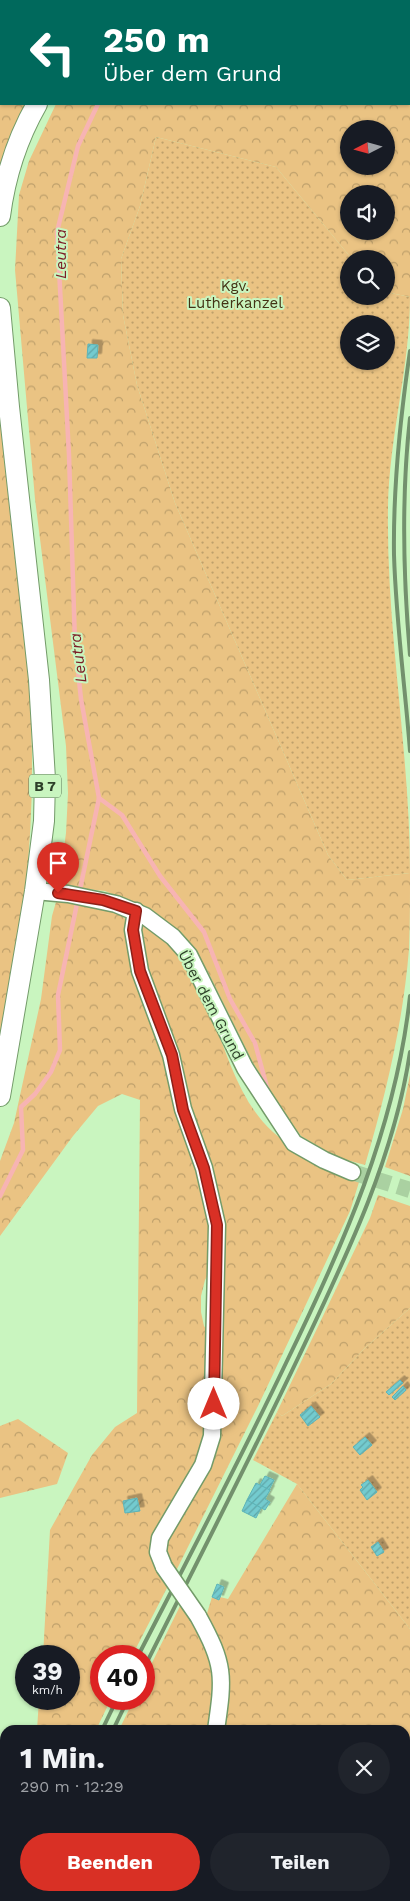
<!DOCTYPE html>
<html lang="de">
<meta charset="utf-8">
<style>
body{margin:0;font-family:"Work Sans",sans-serif;background:#20242c;color:#f1f3f6;height:100vh;display:flex;flex-direction:column;font-size:19px;white-space:nowrap}
*{box-sizing:border-box;margin:0}
p{font-size:16px;color:#9ea1a6}
.icon{flex:none;width:28px;height:28px;fill:none;stroke:currentColor;stroke-width:2;stroke-linecap:round;stroke-linejoin:round}
.map{position:relative;flex:1;overflow:hidden}
.details{position:absolute;left:0px;top:1725px;width:410px;height:176px;display:flex;flex-direction:column;background:#171b24;border-radius:15px 15px 0 0;box-shadow:0 1px 4px #0004}
.details>*{flex:none}
.banner{position:absolute;left:0px;top:0px;width:410px;height:105px;box-shadow:0 1px 4px #0004;background:#00695c;color:#fff;overflow:hidden}
.needle{width:32px;rotate:264deg}
.fabs{position:absolute;left:340px;top:120px;display:grid;gap:10px}
.fabs a{display:grid;place-items:center;width:55px;height:55px;border-radius:50%;background:#171b24;box-shadow:0 1px 4px #0004;font-size:25px}
.speed{position:absolute;left:15px;top:1645px;display:flex;gap:10px;font-size:25px;font-weight:700;text-align:center}
.speed>*{display:grid;place-content:center;width:65px;height:65px;border-radius:50%;background:#171b24;box-shadow:0 1px 4px #0004;line-height:1}
.speed small{font-size:12px;font-weight:400}
.speed .limit{border:8px solid #d22;background:#fff;color:#111}
.pin{position:absolute;display:grid;place-items:center;width:42px;height:42px;color:#fff;margin:-51px -21px;border-radius:50% 50% 50% 0;rotate:-45deg;box-shadow:0 0 5px #0007}
.pin .icon{rotate:45deg}
.me{position:absolute;width:55px;margin:-28px;rotate:0deg;stroke-linejoin:round;filter:drop-shadow(0 0 4px #0008)}
.turn{display:flex;align-items:center;gap:18px;height:105px;padding:0 20px;font-size:22px}
.turn .icon{width:65px;height:65px;stroke-width:2.5}
.turn b{display:block;font-size:35px;line-height:42px}
.round{display:grid;place-items:center;flex:none;width:52px;height:52px;border-radius:26px;background:#20242c}
.head{display:flex;align-items:center;justify-content:space-between;height:85px;padding:0 20px}
h1{font-size:30px;font-weight:700;line-height:38px}
.cta{display:flex;gap:10px;margin-top:auto;padding:10px 20px}
.cta a{flex:1;height:58px;border-radius:30px;background:#d93025;color:#fff;font-size:20px;font-weight:700;line-height:58px;text-align:center}
.cta a+a{background:#20242c;color:#f1f3f6}
.map>svg:first-child{display:block}
.forest{fill:url(#forest-crowns);fill-rule:evenodd}
.garden{fill:url(#garden-dots);fill-rule:evenodd}
.lines{fill:none;stroke-linecap:round;stroke-linejoin:round}
.stream{stroke:#f7b4b3;stroke-width:4.5}
.building{fill:url(#building-hatch);stroke:#5cb4b8;filter:url(#shadow)}
.tertiary-tunnel{stroke:#aad1a1;stroke-width:16;stroke-dasharray:16 8;stroke-linecap:butt}
.tertiary-casing{stroke:#739b69;stroke-width:19}
.primary-casing{stroke:#739b69;stroke-width:22}
.tertiary{stroke:#fff;stroke-width:16}
.primary{stroke:#fff;stroke-width:20}
.rail{stroke:#73916d;stroke-width:4}
.tertiary-bridge-casing{stroke:#739b69;stroke-width:19;stroke-linecap:butt}
.tertiary-bridge{stroke:#fff;stroke-width:16}
.route-casing{stroke:#8d1f18;stroke-width:12}
.route{stroke:#d93025;stroke-width:9}
.labels{text-anchor:middle;dominant-baseline:central;stroke-width:4;stroke-linejoin:round;paint-order:stroke}
.shield{fill:#c9f5bf;stroke:#5c7656;stroke-width:1}
.shield-label{font-size:14px;font-weight:bold;fill:#2d3f29}
.park-label{font-size:15px;fill:#433214;stroke:#c9f5bf}
.street-label{font-size:15px;fill:#2d3f29;stroke:#c9f5bf}
.water-label{font-size:16px;font-style:italic;fill:#7c1e28;stroke:#c9f5bf}
</style>
<div class="map">
<svg width="410" height="1901" viewBox="0 0 410 1901">
<defs>
<pattern id="forest-crowns" width="20" height="18" patternUnits="userSpaceOnUse" patternTransform="scale(1.25)"><rect width="20" height="18" fill="#eac383"/><path d="M2 6a3 3 0 1 1 6 0M12 15a3 3 0 1 1 6 0" fill="none" stroke="#bea06b"/></pattern>
<pattern id="garden-dots" width="8" height="8" patternUnits="userSpaceOnUse" patternTransform="scale(1.25)"><rect width="8" height="8" fill="#eac383"/><path d="M2 2h.1M6 6h.1" fill="none" stroke="#bea06b" stroke-width="1.8" stroke-linecap="round"/></pattern>
<pattern id="building-hatch" width="6" height="6" patternUnits="userSpaceOnUse" patternTransform="scale(1.25)"><rect width="6" height="6" fill="#73cbcf"/><path d="M-1 1l2-2M0 6l6-6M5 7l2-2" fill="none" stroke="#5fa6a8"/></pattern>
<filter id="shadow"><feDropShadow dx="4.5" dy="-4.5" stdDeviation="0" flood-color="#0004"/></filter>
</defs>
<rect width="100%" height="100%" fill="#c9f5bf"/>
<g class="forest">
<path d="M0 0H106L1 1V104H30L0 185Z"/>
<path d="M139 0H229L138 1Z"/>
<path d="M364 0H410V297L386 292V259H352L276 167 156 137 140 206 121 259 123 315 137 385 175 503 328 855 347 880 410 873C410 898 410 924 409 949 403 1023 386 1094 365 1165L336 1157 301 1136 284 1113 253 1063 207 970 182 933 139 905 105 891 59 886 66 833 68 793 66 746 35 499 15 270 19 195 29 161 56 104H409V1H361ZM349 129H386V166H349ZM349 194H386V231H349Z"/>
<path d="M0 396C13 515 30 635 32 755 33 851 21 954 0 1048Z"/>
<path d="M56 902C79 902 116 902 128 923L202 1169 214 1264 205 1280 201 1296V1312L204 1326 211 1335 205 1450 160 1527 169 1584 132 1656H101V1699H111L96 1730H37L39 1699H69V1656H43L50 1530 92 1455 115 1427 137 1413 140 1100 122 1094 98 1106 73 1136 0 1236V1161L14 1123 41 999 52 916Z"/>
<path d="M146 923C157 933 172 942 180 953 220 1006 224 1088 273 1132 297 1154 331 1166 360 1179L350 1211 259 1404 175 1573 163 1545 205 1466 220 1253 150 993 139 925Z"/>
<path d="M410 1075V1176L385 1167 403 1109Z"/>
<path d="M378 1195 410 1206V1308L365 1348 331 1384 282 1416 277 1412 370 1218Z"/>
<path d="M18 1419 68 1453 57 1484 0 1498V1426Z"/>
<path d="M297 1484 410 1629V1901H238L237 1896H405V1730H221L205 1620 212 1597 219 1600 220 1597 228 1599Z"/>
<path d="M182 1602 213 1658 212 1730H119L134 1699H144V1679Z"/>
<path d="M5 1873V1896H15L13 1901H0V1885Z"/>
<path d="M38 1896H228L229 1901H35Z"/>
</g>
<g class="garden">
<path d="M156 137 276 167 352 259H349V296H386V292L410 297C410 367 389 437 388 507 386 630 410 751 410 873L347 880 328 855 175 503 137 385 123 315 121 259 140 206ZM349 324H386V361H349Z"/>
<path d="M410 1308V1629L297 1484 253 1460 277 1412 282 1416 331 1384 365 1348Z"/>
</g>
<g class="lines">
<g class="stream">
<path d="M167 1 168 0"/>
<path d="M99 798 122 815 160 876 204 932 230 999 255 1043 268 1091"/>
<path d="M0 1196 23 1150 21 1107 35 1094 51 1072 60 1050 58 995 99 798 81 699 75 643 69 455 57 232 78 146 98 104"/>
</g>
</g>
<g class="building">
<path d="M88 344 98 345 97 358H87Z"/>
<path d="M400 1380 403 1383 389 1395 386 1392Z"/>
<path d="M403 1386 406 1390 395 1400 392 1397Z"/>
<path d="M311 1406 320 1417 308 1426 300 1415Z"/>
<path d="M365 1437 372 1445 360 1455 353 1447Z"/>
<path d="M265 1476 274 1480 269 1490 260 1485Z"/>
<path d="M368 1480 377 1492 367 1500 360 1490 363 1487 361 1485Z"/>
<path d="M256 1483 270 1490 265 1499 270 1502 265 1510 247 1500Z"/>
<path d="M137 1498 140 1511 125 1513 123 1501Z"/>
<path d="M247 1500 261 1508 256 1518 242 1511Z"/>
<path d="M378 1542 384 1552 377 1556 371 1547Z"/>
<path d="M217 1584 224 1587 219 1600 212 1597Z"/>
</g>
<g class="lines">
<path class="tertiary-tunnel" d="M352 1172 410 1190"/>
<g class="tertiary-casing">
<g id="tertiary">
<path d="M35 891 68 894 116 904 145 916 173 937 189 955 245 1068 294 1143 324 1160 352 1172"/>
<path d="M136 911 133 930 140 971 171 1055 183 1109 204 1168 217 1225 212 1436 203 1465 160 1538 158 1552 164 1567"/>
<path d="M198 1616C225 1665 224 1676 216 1730"/>
<path d="M232 1896 234 1901"/>
</g>
</g>
<g class="primary-casing">
<g id="primary">
<path d="M111 1 112 0"/>
<path d="M0 216C5 177 17 139 37 104"/>
<path d="M0 308 9 407 39 680 45 779 44 821 35 891 0 1096"/>
</g>
</g>
<use href="#tertiary" class="tertiary"/>
<use href="#primary" class="primary"/>
<g class="rail">
<path d="M410 351C400 419 393 486 394 555 396 621 405 686 410 751"/>
<path d="M410 418C401 498 403 575 410 655"/>
<path d="M138 1656C188 1559 239 1462 286 1363 343 1246 396 1127 410 996"/>
<path d="M144 1668C196 1564 249 1461 299 1356 345 1259 394 1159 410 1052"/>
<path d="M102 1730 117 1699"/>
<path d="M113 1730 128 1699"/>
<path d="M18 1901 21 1896"/>
<path d="M30 1901 32 1896"/>
</g>
<g class="tertiary-bridge-casing">
<path id="tertiary-bridge" d="M164 1567 198 1616"/>
</g>
<use href="#tertiary-bridge" class="tertiary-bridge"/>
</g>
<g class="lines">
<g class="route-casing">
<path id="route" d="M58 893 103 900 136 911 133 930 140 971 172 1055 183 1110 204 1168 217 1225 214 1404"/>
</g>
<use href="#route" class="route"/>
</g>
<g class="labels">
<rect class="shield" x="29" y="774.5" width="32" height="23" rx="4"/>
<g class="shield-label">
<text x="45" y="786">B 7</text>
</g>
<g class="park-label">
<text x="235" y="286">Kgv.<tspan x="235" dy="17">Lutherkanzel</tspan></text>
</g>
<g class="street-label">
<text transform="translate(211 1005) rotate(62)">Über dem Grund</text>
</g>
<g class="water-label">
<text transform="translate(60 254) rotate(-90)">Leutra</text>
<text transform="translate(78 658) rotate(-97)">Leutra</text>
</g>
</g>
</svg>
<div class="fabs">
<a><svg class="needle" viewBox="-14 -14 28 28"><path d="M0-13l5 13h-10z" fill="#e53935"/><path d="M0 13l5-13h-10z" fill="#9ea1a6"/></svg></a>
<a><svg class="icon" aria-label="sound" viewBox="0 0 24 24"><path d="M4 9h4l5-4v14l-5-4H4zM17 9q2 3 0 6"/></svg></a>
<a><svg class="icon" aria-label="search" viewBox="0 0 24 24"><circle cx="10" cy="10" r="6"/><path d="M15 15l6 6"/></svg></a>
<a><svg class="icon" aria-label="layers" viewBox="0 0 24 24"><path d="M12 4l9 5-9 5-9-5zM3 14l9 5 9-5"/></svg></a>
</div>
<div class="speed"><div>39<small>km/h</small></div><div class="limit">40</div></div>
<div class="pin" style="left:58px;top:893px;background:#d93025"><svg class="icon" aria-label="arrive" viewBox="0 0 24 24"><path d="M6 21V4h12l-3 4 3 4H6"/></svg></div>
<svg class="me" style="left:214px;top:1404px" viewBox="-20 -20 40 40"><circle r="19" fill="#fff"/><path d="M0-13L10 11 0 6-10 11z" fill="#d93025"/></svg>
<div class="banner">
<div class="turn"><svg class="icon" aria-label="left" viewBox="0 0 24 24"><path d="M17 20v-9H6M10 6l-5 5 5 5"/></svg><div><b>250 m</b>Über dem Grund</div></div>
</div>
<section class="details">
<div class="head"><div><h1>1 Min.</h1><p>290 m · 12:29</p></div><a class="round"><svg class="icon" aria-label="close" viewBox="0 0 24 24"><path d="M6 6l12 12M18 6L6 18"/></svg></a></div>
<div class="cta"><a>Beenden</a><a>Teilen</a></div>
</section>
</div>
